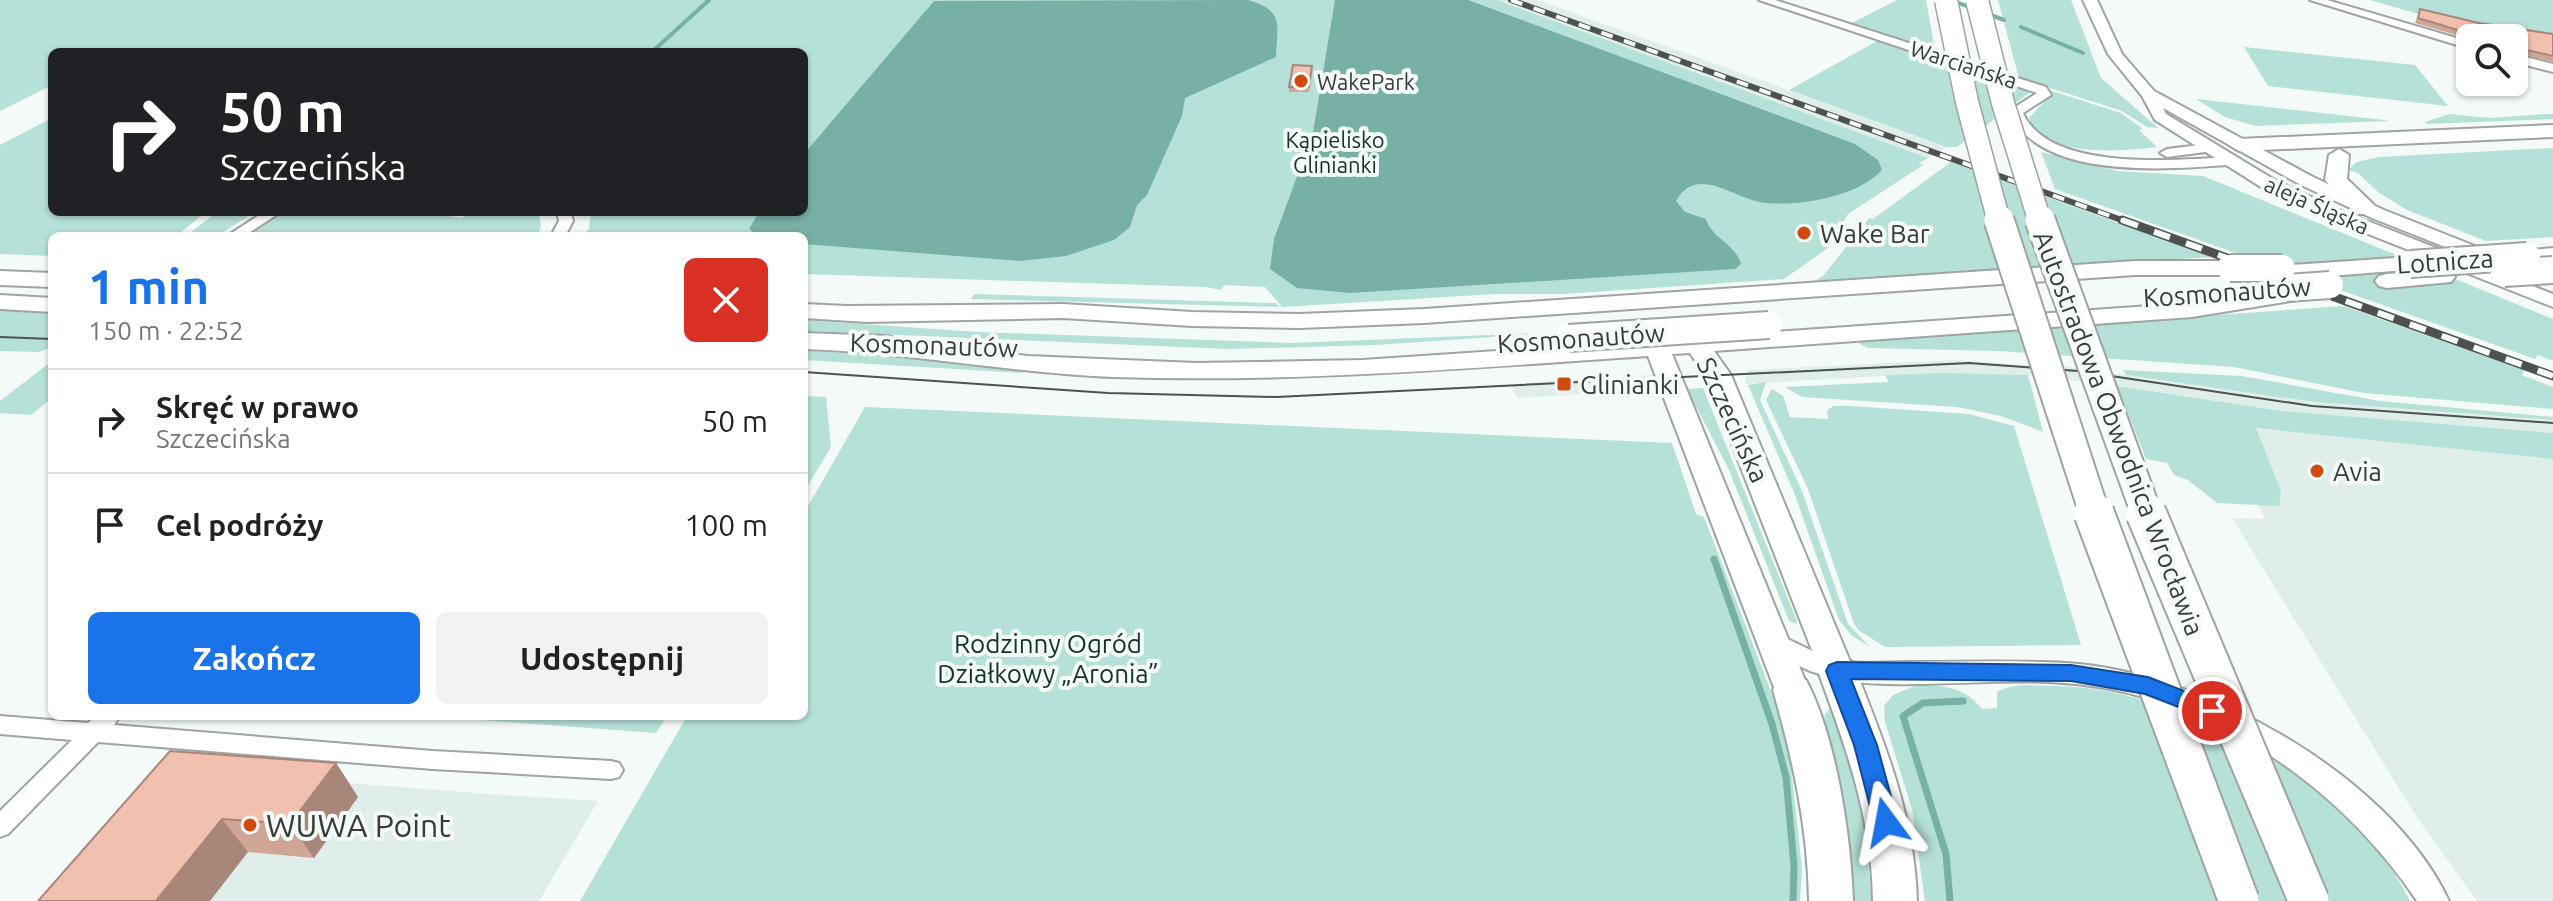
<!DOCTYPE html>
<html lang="pl">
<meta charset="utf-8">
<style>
body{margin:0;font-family:Ubuntu,sans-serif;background:#f2f2f2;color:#222;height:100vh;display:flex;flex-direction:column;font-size:30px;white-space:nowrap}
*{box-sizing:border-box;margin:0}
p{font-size:26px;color:#767676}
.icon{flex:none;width:44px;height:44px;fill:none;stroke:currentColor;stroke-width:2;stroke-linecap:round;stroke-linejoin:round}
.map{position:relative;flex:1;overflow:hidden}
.details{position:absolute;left:48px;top:232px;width:760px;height:488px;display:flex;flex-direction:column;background:#fff;border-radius:12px;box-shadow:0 2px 6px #0004}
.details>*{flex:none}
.banner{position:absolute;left:48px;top:48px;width:760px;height:168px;border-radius:12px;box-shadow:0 2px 6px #0004;background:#202124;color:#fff;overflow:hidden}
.fabs{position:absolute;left:2456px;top:24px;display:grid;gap:16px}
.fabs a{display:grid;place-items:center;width:72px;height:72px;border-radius:12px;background:#fff;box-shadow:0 2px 6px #0004;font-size:40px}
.pin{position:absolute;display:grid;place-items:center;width:68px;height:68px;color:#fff;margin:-34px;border:4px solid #fff;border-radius:50%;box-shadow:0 2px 8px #0007}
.me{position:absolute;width:88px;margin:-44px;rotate:347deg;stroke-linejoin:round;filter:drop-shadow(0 0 6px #0008)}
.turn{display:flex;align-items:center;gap:28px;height:168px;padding:0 40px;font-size:36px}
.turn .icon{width:104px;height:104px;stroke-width:2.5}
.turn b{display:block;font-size:56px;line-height:68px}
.round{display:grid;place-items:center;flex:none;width:84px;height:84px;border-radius:12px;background:#f2f2f2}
.overview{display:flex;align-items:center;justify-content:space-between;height:136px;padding:0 40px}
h1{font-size:48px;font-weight:700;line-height:60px;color:#1a73e8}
.primary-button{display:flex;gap:16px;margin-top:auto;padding:16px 40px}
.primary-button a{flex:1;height:92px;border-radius:12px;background:#1a73e8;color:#fff;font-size:32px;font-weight:700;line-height:92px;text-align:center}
.primary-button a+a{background:#f2f2f2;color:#222}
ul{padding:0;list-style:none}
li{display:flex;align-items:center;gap:24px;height:104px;padding:0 40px;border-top:2px solid #e0e0e0}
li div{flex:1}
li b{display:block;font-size:30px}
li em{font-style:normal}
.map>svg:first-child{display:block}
.built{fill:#dfeeeb}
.green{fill:#b5e1d8}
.water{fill:#77b0a5}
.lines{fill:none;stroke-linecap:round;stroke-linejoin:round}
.stream-far1{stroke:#77b0a5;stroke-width:4}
.stream{stroke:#77b0a5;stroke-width:7}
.minor-casing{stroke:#9ea4a3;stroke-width:4}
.tertiary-casing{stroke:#9ea4a3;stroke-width:4}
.primary-casing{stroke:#9ea4a3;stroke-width:4}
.motorway-casing{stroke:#9ea4a3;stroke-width:4}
.minor{fill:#fff;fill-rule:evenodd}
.tertiary{fill:#fff;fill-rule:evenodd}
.primary{fill:#fff;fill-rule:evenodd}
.motorway{fill:#fff;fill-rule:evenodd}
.tram{stroke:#4e5151;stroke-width:2}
.rail-far1-casing{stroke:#4e5151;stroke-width:6}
.rail-casing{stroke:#4e5151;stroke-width:9}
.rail-far1{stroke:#f3faf8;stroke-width:4;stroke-dasharray:12;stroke-linecap:butt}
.rail{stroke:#f3faf8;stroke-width:6;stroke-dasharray:17;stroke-linecap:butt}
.primary-bridge-casing{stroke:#9ea4a3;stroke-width:30;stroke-linecap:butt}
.motorway-bridge-far2-casing{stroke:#9ea4a3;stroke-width:25;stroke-linecap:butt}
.motorway-bridge-far1-casing{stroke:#9ea4a3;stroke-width:33;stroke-linecap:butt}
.motorway-bridge-casing{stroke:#9ea4a3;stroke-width:43;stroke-linecap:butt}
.primary-bridge{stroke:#fff;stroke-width:26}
.motorway-bridge-far2{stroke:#fff;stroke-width:22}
.motorway-bridge-far1{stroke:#fff;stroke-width:29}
.motorway-bridge{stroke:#fff;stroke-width:39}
.wall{fill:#cfa596}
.shaded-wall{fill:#a9867a}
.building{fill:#f1c0af;stroke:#a9867a;stroke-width:2}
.route{fill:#1a73e8;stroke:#114b97;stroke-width:2}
.poi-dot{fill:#d14b11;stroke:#f3faf8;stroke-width:3}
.labels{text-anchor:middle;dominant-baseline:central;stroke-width:8;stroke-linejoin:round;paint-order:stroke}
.far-street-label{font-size:22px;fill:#393b3b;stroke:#f3faf8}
.far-poi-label{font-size:22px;fill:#393b3b;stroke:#f3faf8;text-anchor:start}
.far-park-label{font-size:22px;fill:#14322d;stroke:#f3faf8}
.poi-label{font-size:26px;fill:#393b3b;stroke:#f3faf8;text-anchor:start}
.street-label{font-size:26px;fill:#393b3b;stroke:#f3faf8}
.park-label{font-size:26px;fill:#14322d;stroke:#f3faf8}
.near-poi-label{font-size:32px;fill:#393b3b;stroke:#f3faf8;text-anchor:start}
</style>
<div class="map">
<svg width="2553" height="901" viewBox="0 0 2553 901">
<rect width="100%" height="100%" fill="#f3faf8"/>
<g class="built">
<path d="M1497 0H1537L1947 147 1928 158Z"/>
<path d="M1955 360 2077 368 2315 402 2553 420V433L2282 411 2125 387 2028 375 1915 374 1745 384 1747 370Z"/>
<path d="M1653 375 1663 389 1517 398 1510 384Z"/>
<path d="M2209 425 2358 437 2553 459V901H2477L2416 816 2232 518 2266 519Z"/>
<path d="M183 770 488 794 598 801 539 901H70Z"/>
</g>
<g class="green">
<path d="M0 0H1497L1928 158 1919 163 1923 165 1848 214 1828 248 1784 279 1564 294H1495L1282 307 1265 287 1224 285 1221 290 1206 287 804 274V236H582L589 229 591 212H804V52H52V85L0 111Z"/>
<path d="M1897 0H1926L1935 51 1850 24Z"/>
<path d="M1998 0H2071L2101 78 2158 128 2147 127 2122 111 2019 78Z"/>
<path d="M2370 0H2553V40L2422 15Z"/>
<path d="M1879 40 2027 88 2032 91 1957 147H1947L1789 90Z"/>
<path d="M2244 47 2415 65 2448 106 2268 86Z"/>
<path d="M2049 90 2121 113 2143 129 2139 130 2157 147C2124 151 2043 159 2029 118L2050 96Z"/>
<path d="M2196 99 2384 120 2389 121 2256 126 2225 117Z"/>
<path d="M2449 114 2490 118 2547 114H2553V119L2426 124 2425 122Z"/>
<path d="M52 118V212H206L176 236H52V256L0 254V145Z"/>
<path d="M2553 148V237L2486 241 2407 210 2378 192 2358 173 2348 170 2357 162 2379 157Z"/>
<path d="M2041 152 2117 171 2203 176 2553 319V361L2538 355 2535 359 2055 189Z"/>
<path d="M1951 162 2212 257 1811 283 1823 276 1869 218 1873 219Z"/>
<path d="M217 212H255L217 236H186Z"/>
<path d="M285 212H445L442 215 462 218 470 212H533L539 215 541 225 538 236H245Z"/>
<path d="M974 294 1276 303 1279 307 971 299Z"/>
<path d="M2344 306 2524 370 2522 375 2553 387V409L2364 393 2234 367 1999 351 1868 348 1858 343 1875 339Z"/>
<path d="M0 309 52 311V347L39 352 0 351Z"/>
<path d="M804 320 978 332 1292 343 1566 332 1376 345 1229 349 804 331Z"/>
<path d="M804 351 905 356 1025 369 1023 373 804 360Z"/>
<path d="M52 361V398L31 415 0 413V401Z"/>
<path d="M2123 370 2242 376 2380 401 2553 417V420L2315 402 2126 375Z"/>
<path d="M1943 373 2028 375 2043 432 2001 416 1957 407 1802 397 1785 387 1889 382 1885 375Z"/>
<path d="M1766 382 1760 400 1802 491 1848 624 1870 647 1851 635 1839 620 1795 495 1748 385Z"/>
<path d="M2117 386 2282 411 2553 433V459L2256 428 2281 491 2279 506 2217 503 2188 480 2174 475 2167 463 2146 459Z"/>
<path d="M1703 388 1797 621 1796 624 1789 621 1729 470 1687 389Z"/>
<path d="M1772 389 1783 396 1790 417 1828 419 1827 411 1833 406H1850L1969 414 2014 426 2081 645 1885 647 1858 630 1853 621 1808 489 1766 400Z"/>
<path d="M804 396 826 397 831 447 804 492Z"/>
<path d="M865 407 1672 443 1696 514 1704 517 1780 715 1791 767 1802 869 1800 901H580L687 716H804V513Z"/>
<path d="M1917 685C1944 685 1965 687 1982 709L1997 708V692C2013 682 2036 686 2056 686 2184 688 2353 785 2410 901H1925L1912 809 1885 722 1884 706 1893 695Z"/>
<path d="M1830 709 1836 712 1862 806 1872 901H1847L1823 725 1825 714Z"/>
<path d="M425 716H667L656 733Z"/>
</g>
<g class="water">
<path d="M1248 0C1285 11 1277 24 1276 57L1185 98 1182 116 1147 195 1137 205 1130 227 1114 240 1066 256 1020 261 804 244V236H759L749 229 759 212H804V154L934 1Z"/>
<path d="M1335 0H1468L1855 144 1878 160 1882 170C1858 197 1795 208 1760 202 1732 197 1696 165 1676 201L1685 212 1706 219C1712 239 1735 243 1741 264L1735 269 1350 293 1297 288 1270 269 1274 239 1313 133Z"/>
</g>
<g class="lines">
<g class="stream-far1">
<path d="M1951 0 1974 9"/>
<path d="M1985 13 2004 20"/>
<path d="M2021 27 2083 53"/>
<path d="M652 52 709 0"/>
</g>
<g class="stream">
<path d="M1714 559 1772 724 1786 777 1794 866 1793 901"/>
<path d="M1950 901 1946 854 1903 716 1923 703 1963 701"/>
</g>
<g class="minor-casing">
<g id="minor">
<path d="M1759 0H1775L2046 87 2051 95 2023 113C2049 172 2176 160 2228 157L2235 161 2228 165C2168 169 2039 181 2010 112L2012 109 2037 93Z"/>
<path d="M2310 0H2327L2470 42V49Z"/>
<path d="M2514 54 2553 64V72L2514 62Z"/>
<path d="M2208 144 2213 145V151L2167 157 2160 153 2167 149Z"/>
<path d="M264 212H281L244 236H227Z"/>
<path d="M557 212H571L573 221 565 236H551L559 221Z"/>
<path d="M0 716 88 723 95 716H120L114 725 433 751 611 761 619 763 623 770 619 777 611 779 433 769 98 742 8 834 0 837V811L72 740 0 734Z"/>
</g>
</g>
<g class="tertiary-casing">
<g id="tertiary">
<path d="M2083 0H2097L2122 54 2154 91 2313 177 2384 210 2495 254 2498 258 2489 263 2483 262 2372 218 2301 185 2163 108 2166 114 2273 179 2337 209 2553 294V307L2325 217 2261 187 2155 120 2142 96 2108 54Z"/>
<path d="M1774 634C1797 641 1818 657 1841 661 1863 665 1886 662 1908 662 1961 662 2013 660 2066 663 2202 671 2390 775 2449 901H2417C2335 779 2199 688 2049 682 1981 679 1910 689 1842 681L1810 671 1765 650 1761 643 1765 636Z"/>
</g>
</g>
<g class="primary-casing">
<g id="primary">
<path d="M2553 125V137L2239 151 2229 145 2239 139Z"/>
<path d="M2339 149 2349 155 2347 179 2373 204 2376 209 2373 214H2357L2325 180 2329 155Z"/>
<path d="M2553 248V262L2519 261 2515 256 2519 251Z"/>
<path d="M2410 257 2418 259 2422 264 2418 269 2292 279 2284 277 2280 272 2284 267 2292 265Z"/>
<path d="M2135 261H2230L2238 263 2242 268 2238 273 2230 275H2135L1424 323 1300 328 1192 326 1063 318 867 322 804 318V304L847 306 1063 304 1192 312 1300 314 1424 309Z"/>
<path d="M2443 270 2451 272 2455 277 2451 282 2387 288 2379 286 2375 281 2379 276 2387 274Z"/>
<path d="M0 271 52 273V287L0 285Z"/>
<path d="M2300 286 2309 288 2312 293 2309 298 2192 317 1714 351 1731 375 1854 671 1849 680 1837 684 1825 680 1820 671 1705 375 1690 353 1672 354 1809 690 1804 699 1792 703 1780 699 1775 690 1648 356C1469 368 1292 383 1113 377 1009 373 907 352 804 349V333L889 336 899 340 1028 356 1196 363 1363 360 1642 341 1638 332 1642 327H1660L1666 339 1680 338 1677 334 1681 329H1699L1704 337 2192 303Z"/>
<path d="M0 295 52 298V312L0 309Z"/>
</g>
</g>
<g class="motorway-casing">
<g id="motorway">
<path d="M1837 657 1851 661 1856 671C1886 746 1915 819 1917 901H1873C1872 819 1846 747 1818 671L1823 661Z"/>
<path d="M1792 675 1806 680C1836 736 1851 837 1853 901H1809C1808 828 1793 760 1773 690L1778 680Z"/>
</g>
</g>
<use href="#minor" class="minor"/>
<use href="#tertiary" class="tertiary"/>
<use href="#primary" class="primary"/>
<use href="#motorway" class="motorway"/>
<g class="tram">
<path d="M0 337 52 339"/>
<path d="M804 372 1108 393 1277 397 1969 363 2078 371 2312 406 2553 423"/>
</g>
<g class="rail-far1-casing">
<path id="rail-far1" d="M1511 0 2127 222"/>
</g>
<g class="rail-casing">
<path id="rail" d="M2122 220 2553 376"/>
</g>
<use href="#rail-far1" class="rail-far1"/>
<use href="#rail" class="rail"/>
<g class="primary-bridge-casing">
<g id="primary-bridge">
<path d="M2410 264 2527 256"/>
<path d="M2230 268H2282"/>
<path d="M2504 273 2553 270"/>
<path d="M2286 288 2330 285"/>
<path d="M1569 338 1769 325"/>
</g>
</g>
<g class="motorway-bridge-far2-casing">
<g id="motorway-bridge-far2">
<path d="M1946 0 1967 102 1999 222"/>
<path d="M1977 0 2003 103 2040 222"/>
</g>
</g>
<g class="motorway-bridge-far1-casing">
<g id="motorway-bridge-far1">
<path d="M1999 220 2095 515"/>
<path d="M2040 220 2147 515"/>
</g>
</g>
<g class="motorway-bridge-casing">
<g id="motorway-bridge">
<path d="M2094 513 2239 901"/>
<path d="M2146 513 2309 901"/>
</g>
</g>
<use href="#primary-bridge" class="primary-bridge"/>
<use href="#motorway-bridge-far2" class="motorway-bridge-far2"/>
<use href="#motorway-bridge-far1" class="motorway-bridge-far1"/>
<use href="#motorway-bridge" class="motorway-bridge"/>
</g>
<g class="wall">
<path d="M2420 9 2479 23 2553 34V62L2514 52V38H2470V39L2415 23Z"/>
<path d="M1312 66 1309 92H1289V87Z"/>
<path d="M336 763 358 797 314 858 248 852 38 901Z"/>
</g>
<g class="shaded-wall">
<path d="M336 763 358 797 314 858 290 824Z"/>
<path d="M222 819 248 852 210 901H156Z"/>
</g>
<g class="building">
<path d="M2420 9 2479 23 2553 34V56L2514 47V38H2484L2418 18Z"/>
<path d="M1293 65 1312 66 1309 87H1289Z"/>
<path d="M170 751 336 763 290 824 222 819 156 901H38Z"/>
</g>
<path class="route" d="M1837 662 2071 665 2148 677 2220 705 2223 711 2220 718 2212 720 2145 694 2071 681 1851 679 1877 745 1898 822 1895 829 1886 832 1878 829 1874 822 1854 745 1826 671 1829 665Z"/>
<g class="poi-dot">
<circle cx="1301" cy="81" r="8"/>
<circle cx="1804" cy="233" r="8"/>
<rect x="1556" y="376" width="16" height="16" rx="4"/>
<circle cx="2317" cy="471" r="8"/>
<circle cx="250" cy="825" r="8"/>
</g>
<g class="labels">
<g class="far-street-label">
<text transform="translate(1964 64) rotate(18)">Warciańska</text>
<text transform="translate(2317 205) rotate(24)">aleja Śląska</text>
</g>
<g class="far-poi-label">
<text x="1317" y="81">WakePark</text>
</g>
<g class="far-park-label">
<text x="1335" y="139">Kąpielisko<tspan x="1335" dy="25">Glinianki</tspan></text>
</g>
<g class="poi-label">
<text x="1820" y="233">Wake Bar</text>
<text x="1580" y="384">Glinianki</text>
<text x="2333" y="471">Avia</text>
</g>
<g class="street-label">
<text transform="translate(2445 261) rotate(-4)">Lotnicza</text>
<text transform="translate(2227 292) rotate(-4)">Kosmonautów</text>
<text transform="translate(1581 338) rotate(-4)">Kosmonautów</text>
<text transform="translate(934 345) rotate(2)">Kosmonautów</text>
<text transform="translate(1733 420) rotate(65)">Szczecińska</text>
<text transform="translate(2119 433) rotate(69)">Autostradowa Obwodnica Wrocławia</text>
</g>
<g class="park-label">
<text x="1048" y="643">Rodzinny Ogród<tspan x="1048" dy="30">Działkowy „Aronia”</tspan></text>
</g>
<g class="near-poi-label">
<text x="266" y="825">WUWA Point</text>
</g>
</g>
</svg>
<div class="fabs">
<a><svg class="icon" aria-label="search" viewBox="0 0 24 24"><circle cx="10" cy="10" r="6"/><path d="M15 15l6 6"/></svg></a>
</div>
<div class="pin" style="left:2212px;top:711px;background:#d93025"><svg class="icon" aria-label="arrive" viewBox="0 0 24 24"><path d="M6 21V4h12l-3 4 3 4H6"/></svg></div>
<svg class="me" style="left:1886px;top:822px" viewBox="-20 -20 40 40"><path d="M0-17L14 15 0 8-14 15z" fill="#1a73e8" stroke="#fff" stroke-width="4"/></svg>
<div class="banner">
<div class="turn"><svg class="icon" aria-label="right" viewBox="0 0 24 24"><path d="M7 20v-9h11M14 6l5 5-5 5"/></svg><div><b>50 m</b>Szczecińska</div></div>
</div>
<section class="details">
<div class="overview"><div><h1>1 min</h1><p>150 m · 22:52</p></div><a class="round" style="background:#d93025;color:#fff"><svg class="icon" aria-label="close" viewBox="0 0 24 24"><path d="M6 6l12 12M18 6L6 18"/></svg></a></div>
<ul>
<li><svg class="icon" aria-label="right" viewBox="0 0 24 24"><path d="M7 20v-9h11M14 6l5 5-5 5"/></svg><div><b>Skręć w prawo</b><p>Szczecińska</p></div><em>50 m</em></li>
<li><svg class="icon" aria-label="arrive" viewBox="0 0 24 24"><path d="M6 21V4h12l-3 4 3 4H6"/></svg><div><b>Cel podróży</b></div><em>100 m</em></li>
</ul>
<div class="primary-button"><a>Zakończ</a><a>Udostępnij</a></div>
</section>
</div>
